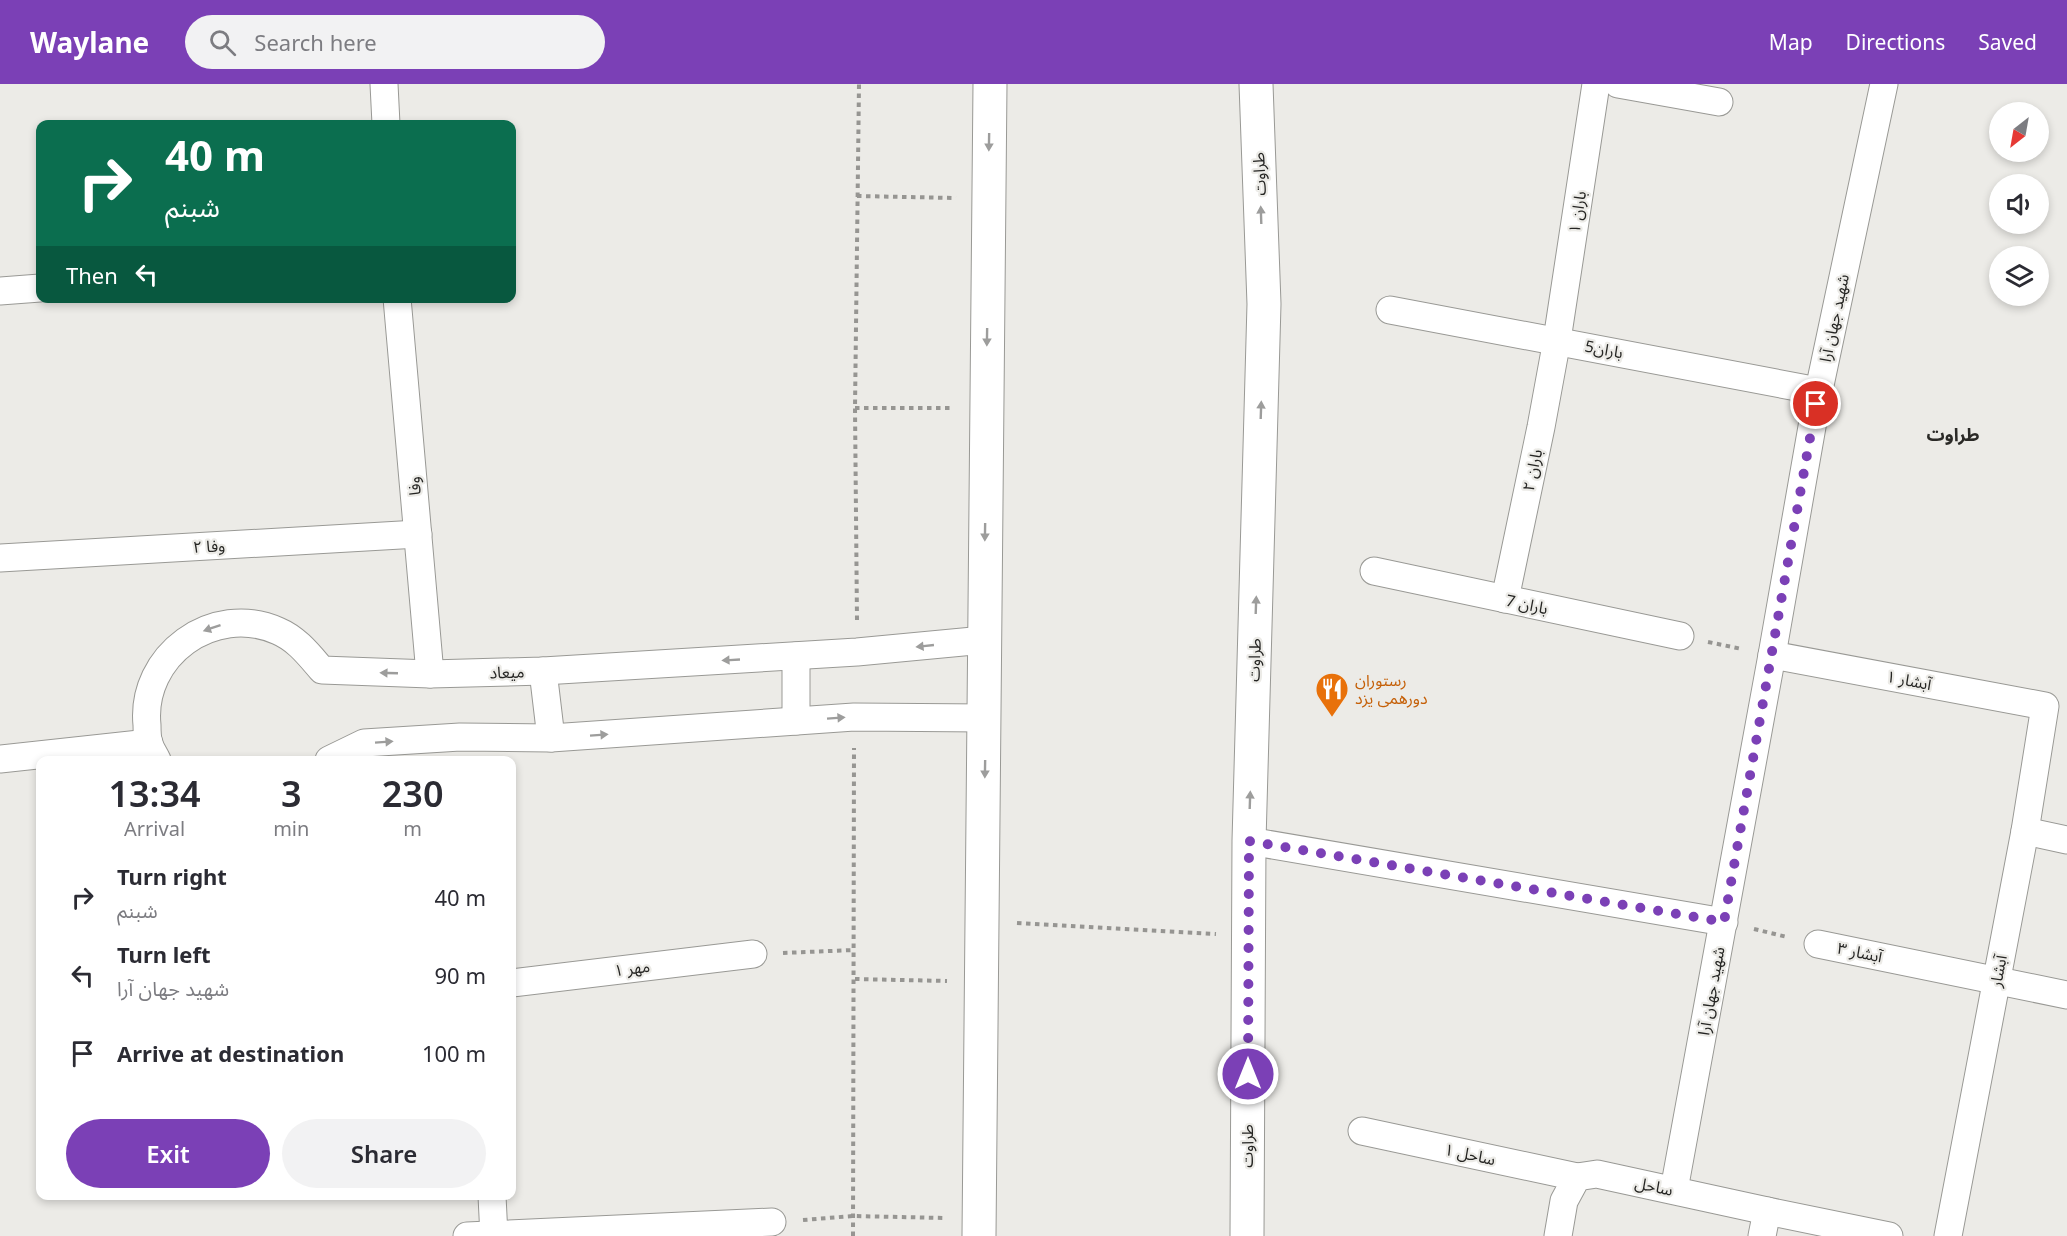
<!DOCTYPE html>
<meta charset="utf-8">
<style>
body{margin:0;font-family:"Noto Sans","Noto Sans Arabic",sans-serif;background:#f2f2f3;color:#2b2b33;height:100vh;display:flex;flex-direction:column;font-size:22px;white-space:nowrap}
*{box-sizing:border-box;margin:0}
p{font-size:20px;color:#7c7c81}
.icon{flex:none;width:33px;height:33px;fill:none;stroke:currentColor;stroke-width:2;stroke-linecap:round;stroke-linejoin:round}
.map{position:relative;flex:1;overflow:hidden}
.side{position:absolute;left:36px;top:672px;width:480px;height:444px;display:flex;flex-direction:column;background:#fff;border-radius:12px;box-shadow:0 3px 9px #0003}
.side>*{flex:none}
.banner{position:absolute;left:36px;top:36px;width:480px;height:183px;border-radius:12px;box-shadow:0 3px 9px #0003;background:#0b6e4f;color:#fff;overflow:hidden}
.needle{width:39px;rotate:211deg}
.tools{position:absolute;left:1989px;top:18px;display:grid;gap:12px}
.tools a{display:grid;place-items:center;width:60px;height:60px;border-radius:50%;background:#fff;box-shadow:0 3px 9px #0003;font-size:30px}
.pin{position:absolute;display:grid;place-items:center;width:51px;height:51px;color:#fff;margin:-26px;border:3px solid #fff;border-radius:50%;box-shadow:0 2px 6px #0007}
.me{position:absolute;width:66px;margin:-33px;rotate:0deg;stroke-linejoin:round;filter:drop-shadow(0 0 4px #0008)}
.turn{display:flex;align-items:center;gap:21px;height:126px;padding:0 30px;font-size:27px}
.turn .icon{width:78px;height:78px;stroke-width:2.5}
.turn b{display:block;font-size:42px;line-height:51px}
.then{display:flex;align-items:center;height:57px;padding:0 30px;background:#0003;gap:12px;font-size:22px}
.eta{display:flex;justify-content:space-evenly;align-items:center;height:102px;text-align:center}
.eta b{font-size:36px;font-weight:600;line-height:42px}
.primary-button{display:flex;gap:12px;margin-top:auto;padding:12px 30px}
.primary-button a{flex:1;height:69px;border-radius:36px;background:#7b40b6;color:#fff;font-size:24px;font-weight:600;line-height:69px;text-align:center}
.primary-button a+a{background:#f2f2f3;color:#2b2b33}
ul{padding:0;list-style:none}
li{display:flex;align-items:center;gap:18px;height:78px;padding:0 30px}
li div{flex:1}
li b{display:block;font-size:22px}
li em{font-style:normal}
header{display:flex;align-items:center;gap:36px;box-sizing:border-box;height:84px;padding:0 30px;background:#7b40b6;color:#fff}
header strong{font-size:28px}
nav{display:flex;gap:33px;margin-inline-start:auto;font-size:21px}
.search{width:420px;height:54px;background:#f2f2f3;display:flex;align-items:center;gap:15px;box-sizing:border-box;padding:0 21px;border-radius:33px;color:#7c7c81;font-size:22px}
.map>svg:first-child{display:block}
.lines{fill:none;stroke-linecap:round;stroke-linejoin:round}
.minor-casing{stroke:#999995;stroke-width:29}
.secondary-casing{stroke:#999995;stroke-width:35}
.path{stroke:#969592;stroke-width:4;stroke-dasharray:4.5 4.5;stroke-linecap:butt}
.minor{stroke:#fff;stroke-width:27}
.secondary{stroke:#fff;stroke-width:33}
.oneway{fill:#9d9d9c}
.route{stroke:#7b40b6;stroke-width:10;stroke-dasharray:0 18}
.labels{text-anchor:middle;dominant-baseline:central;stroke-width:4.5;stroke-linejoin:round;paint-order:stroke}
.street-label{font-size:16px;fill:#252523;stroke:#ecebe7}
.food-label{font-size:16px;fill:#c56008;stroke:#ecebe7;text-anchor:start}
.neighbourhood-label{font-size:18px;font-weight:bold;fill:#2b2a27;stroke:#ecebe7}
</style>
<header>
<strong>Waylane</strong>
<div class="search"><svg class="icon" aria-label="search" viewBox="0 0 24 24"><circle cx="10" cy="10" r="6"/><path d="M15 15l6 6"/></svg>Search here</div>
<nav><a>Map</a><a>Directions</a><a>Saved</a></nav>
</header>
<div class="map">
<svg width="2067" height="1152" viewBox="0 0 2067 1152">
<rect width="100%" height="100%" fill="#ecebe7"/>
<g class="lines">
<g class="minor-casing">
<g id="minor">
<path d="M384 0 386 40"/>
<path d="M1618 0 1719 18"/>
<path d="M0 207 40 204"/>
<path d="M397 214 430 590"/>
<path d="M1390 226 1818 307"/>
<path d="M0 474 418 450"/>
<path d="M1374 487 1680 552"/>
<path d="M1505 515 1541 343 1557 256 1596 0"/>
<path d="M1772 571 2045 622 2025 747 1948 1152"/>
<path d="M796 572V637"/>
<path d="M543 587 551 654"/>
<path d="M0 675 149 659"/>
<path d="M157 676C155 671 151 666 149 660 147 654 147 647 147 641 140 572 213 518 278 547 297 555 309 571 322 586L430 590 543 587 857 568 984 556"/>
<path d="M329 676 364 659 460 653 551 654 854 633 985 634"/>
<path d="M2025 747 2067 756"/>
<path d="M1249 757 1724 838"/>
<path d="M1818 860 2067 911"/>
<path d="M512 899 753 870"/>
<path d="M1362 1047 1577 1093"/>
<path d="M1674 1106 1772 571 1816 320 1884 0"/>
<path d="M492 1112 494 1152"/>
<path d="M1767 1127 1889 1152"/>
<path d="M467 1152 772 1138"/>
<path d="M1558 1152 1564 1117 1577 1093 1597 1090 1767 1127 1762 1152"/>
</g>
</g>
<g class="secondary-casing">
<g id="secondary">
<path d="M979 1152 990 0"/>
<path d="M1247 1152 1249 757 1264 220 1256 0"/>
</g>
</g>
<g class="path">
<path d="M857 112 956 114"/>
<path d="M855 324H954"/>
<path d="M857 536 855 324 859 0"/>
<path d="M1708 558 1742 565"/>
<path d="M1017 839 1216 850"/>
<path d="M1754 845 1787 853"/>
<path d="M783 869 854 866"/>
<path d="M855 895 947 897"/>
<path d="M803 1136 853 1132 945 1134"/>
<path d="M853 1152 854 664"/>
</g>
<use href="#minor" class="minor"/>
<use href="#secondary" class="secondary"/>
</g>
<defs><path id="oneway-solid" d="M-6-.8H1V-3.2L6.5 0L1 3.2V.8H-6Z" transform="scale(1.5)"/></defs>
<g class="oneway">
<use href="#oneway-solid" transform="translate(989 58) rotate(91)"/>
<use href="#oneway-solid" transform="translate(1261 131) rotate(-92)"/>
<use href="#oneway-solid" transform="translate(987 253) rotate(91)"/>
<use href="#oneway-solid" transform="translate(1261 326) rotate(-88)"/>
<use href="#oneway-solid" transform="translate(985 448) rotate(91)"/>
<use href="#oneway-solid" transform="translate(1256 521) rotate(-88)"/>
<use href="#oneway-solid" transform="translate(212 544) rotate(161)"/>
<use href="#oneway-solid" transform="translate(925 562) rotate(174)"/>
<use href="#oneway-solid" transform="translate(731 576) rotate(177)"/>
<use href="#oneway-solid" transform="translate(389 589) rotate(-178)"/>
<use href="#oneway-solid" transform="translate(836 634) rotate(-4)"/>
<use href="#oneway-solid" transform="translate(599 651) rotate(-4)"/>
<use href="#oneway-solid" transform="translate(384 658) rotate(-4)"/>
<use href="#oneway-solid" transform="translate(985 685) rotate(91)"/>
<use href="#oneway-solid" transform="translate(1250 716) rotate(-88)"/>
</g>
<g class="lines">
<path class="route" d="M1248 990 1249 757 1724 838 1816 320"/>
</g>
<defs>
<g id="restaurant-pin" transform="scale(1.725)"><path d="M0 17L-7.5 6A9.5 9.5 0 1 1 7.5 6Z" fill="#e8710a" stroke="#ecebe7"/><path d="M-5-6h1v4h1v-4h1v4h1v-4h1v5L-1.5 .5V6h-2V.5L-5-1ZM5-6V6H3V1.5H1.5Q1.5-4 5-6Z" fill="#fff"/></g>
</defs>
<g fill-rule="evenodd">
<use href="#restaurant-pin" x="1332" y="605"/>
</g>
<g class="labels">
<g class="street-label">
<text transform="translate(1259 90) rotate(-92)">طراوت</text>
<text transform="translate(1577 128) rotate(-81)">باران ۱</text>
<text transform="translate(1834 234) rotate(-78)">شهید جهان آرا</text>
<text transform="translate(1604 265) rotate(11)">باران5</text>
<text transform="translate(1532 386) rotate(-78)">باران ۲</text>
<text transform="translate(414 402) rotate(-95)">وفا</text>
<text transform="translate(209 462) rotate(-3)">وفا ۲</text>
<text transform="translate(1527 520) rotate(12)">باران 7</text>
<text transform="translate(1254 576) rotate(-88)">طراوت</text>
<text transform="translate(507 588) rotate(-2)">میعاد</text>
<text transform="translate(1909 596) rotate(11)">آبشار ۱</text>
<text transform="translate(1860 868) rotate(12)">آبشار ۳</text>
<text transform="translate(632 884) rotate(-7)">مهر ۱</text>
<text transform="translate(1998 887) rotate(-79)">آبشار</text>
<text transform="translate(1711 907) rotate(-80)">شهید جهان آرا</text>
<text transform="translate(1247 1062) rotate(-90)">طراوت</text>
<text transform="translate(1470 1070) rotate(12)">ساحل ۱</text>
<text transform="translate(1654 1102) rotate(12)">ساحل</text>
</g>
<g class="food-label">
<text x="1355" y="596">رستوران<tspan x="1355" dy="18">دورهمی یزد</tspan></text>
</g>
<g class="neighbourhood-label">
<text x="1953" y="350">طراوت</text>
</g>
</g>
</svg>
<div class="tools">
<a><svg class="needle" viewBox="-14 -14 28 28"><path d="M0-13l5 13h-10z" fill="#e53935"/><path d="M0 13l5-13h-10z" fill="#7c7c81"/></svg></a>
<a><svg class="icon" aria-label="sound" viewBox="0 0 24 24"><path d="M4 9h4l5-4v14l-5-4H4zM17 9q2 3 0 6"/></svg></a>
<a><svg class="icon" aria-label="layers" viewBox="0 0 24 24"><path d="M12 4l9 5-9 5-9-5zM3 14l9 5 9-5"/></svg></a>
</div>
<div class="pin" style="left:1816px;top:320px;background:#d93025"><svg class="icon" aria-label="arrive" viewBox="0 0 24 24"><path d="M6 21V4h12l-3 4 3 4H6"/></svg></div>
<svg class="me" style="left:1248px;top:990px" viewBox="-20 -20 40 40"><circle r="17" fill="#7b40b6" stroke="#fff" stroke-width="3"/><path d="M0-11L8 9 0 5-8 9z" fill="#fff"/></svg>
<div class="banner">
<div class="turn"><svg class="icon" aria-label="right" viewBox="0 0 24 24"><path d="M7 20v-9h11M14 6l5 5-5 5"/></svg><div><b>40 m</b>شبنم</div></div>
<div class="then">Then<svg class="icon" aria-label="left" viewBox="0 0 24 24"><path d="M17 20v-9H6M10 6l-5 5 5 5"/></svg></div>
</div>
<section class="side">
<div class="eta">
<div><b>13:34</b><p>Arrival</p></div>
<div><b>3</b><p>min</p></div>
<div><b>230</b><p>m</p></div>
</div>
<ul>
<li><svg class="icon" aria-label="right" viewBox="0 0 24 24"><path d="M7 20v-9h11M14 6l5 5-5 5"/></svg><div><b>Turn right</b><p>شبنم</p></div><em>40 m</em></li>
<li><svg class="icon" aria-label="left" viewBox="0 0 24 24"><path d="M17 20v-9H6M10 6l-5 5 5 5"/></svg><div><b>Turn left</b><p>شهید جهان آرا</p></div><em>90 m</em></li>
<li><svg class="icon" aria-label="arrive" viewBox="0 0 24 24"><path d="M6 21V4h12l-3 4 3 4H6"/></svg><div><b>Arrive at destination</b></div><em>100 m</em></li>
</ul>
<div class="primary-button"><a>Exit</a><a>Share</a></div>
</section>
</div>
